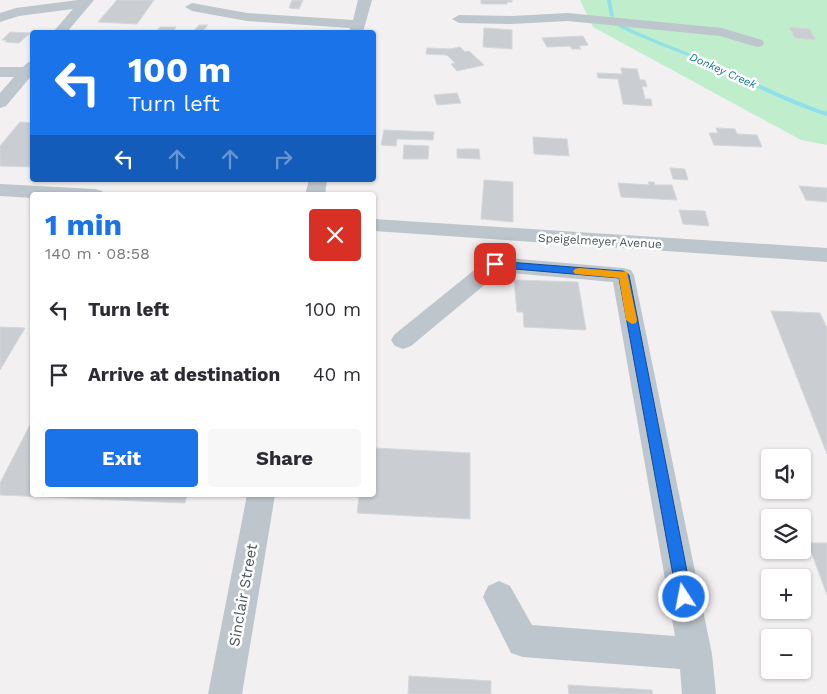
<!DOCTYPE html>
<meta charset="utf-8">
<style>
body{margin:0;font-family:"Work Sans",sans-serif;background:#f7f7f7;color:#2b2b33;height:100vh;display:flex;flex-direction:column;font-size:19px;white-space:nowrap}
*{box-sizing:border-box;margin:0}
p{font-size:16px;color:#7c7c81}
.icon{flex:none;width:28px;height:28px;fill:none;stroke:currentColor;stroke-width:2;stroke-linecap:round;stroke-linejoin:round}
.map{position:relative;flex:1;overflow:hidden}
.sheet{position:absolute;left:30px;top:192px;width:346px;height:305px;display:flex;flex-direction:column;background:#fff;border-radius:5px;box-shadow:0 1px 4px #0004}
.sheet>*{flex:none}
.top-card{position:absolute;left:30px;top:30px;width:346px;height:152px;border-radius:5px;box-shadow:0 1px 4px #0004;background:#1a73e8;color:#fff;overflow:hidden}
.tools{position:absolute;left:761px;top:449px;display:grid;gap:10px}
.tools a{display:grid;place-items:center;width:50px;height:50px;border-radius:5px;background:#fff;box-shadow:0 1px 4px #0004;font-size:25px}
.pin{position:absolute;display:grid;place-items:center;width:42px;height:42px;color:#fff;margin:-21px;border-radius:10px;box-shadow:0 2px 8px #0006}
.me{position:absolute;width:55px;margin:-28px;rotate:349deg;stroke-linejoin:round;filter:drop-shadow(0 0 4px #0008)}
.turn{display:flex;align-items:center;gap:18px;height:105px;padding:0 15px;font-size:22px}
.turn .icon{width:65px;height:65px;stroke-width:2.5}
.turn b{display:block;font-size:35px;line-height:42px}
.lanes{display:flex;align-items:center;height:48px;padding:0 15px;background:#0003;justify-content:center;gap:25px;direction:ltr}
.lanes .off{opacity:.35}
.round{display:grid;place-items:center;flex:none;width:52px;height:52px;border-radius:5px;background:#f7f7f7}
.head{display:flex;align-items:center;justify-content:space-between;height:85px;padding:0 15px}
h1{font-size:30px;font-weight:700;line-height:38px;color:#1a73e8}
.button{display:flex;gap:10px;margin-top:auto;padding:10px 15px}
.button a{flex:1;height:58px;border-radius:5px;background:#1a73e8;color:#fff;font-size:20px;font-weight:700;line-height:58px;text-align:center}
.button a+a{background:#f7f7f7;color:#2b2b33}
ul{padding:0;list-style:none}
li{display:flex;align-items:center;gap:15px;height:65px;padding:0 15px}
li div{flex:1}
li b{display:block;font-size:19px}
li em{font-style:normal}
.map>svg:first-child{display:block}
.green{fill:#c0eecd}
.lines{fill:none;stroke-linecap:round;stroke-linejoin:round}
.stream{fill:#8fe0e9;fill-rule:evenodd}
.building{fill:#caced2;stroke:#d4d7db}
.minor{fill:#bcc6cc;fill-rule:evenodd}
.route{fill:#1a73e8;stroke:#114b97}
.slow{fill:#f59e0b}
.labels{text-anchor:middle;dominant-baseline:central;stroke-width:5;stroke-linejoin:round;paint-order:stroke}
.far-water-label{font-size:11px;font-style:italic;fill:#117c89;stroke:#fff}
.street-label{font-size:12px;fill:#48555d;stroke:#fff}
.near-street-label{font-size:15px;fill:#48555d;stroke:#fff}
</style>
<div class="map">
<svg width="827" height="694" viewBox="0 0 827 694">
<rect width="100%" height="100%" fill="#f2f0f0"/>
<path class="green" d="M580 0H827V145L801 140 593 27Z"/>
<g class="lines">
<g class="stream">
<path d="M607 0H611L614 17 610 16Z"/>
<path d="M619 25H623C652 40 684 50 714 64 752 80 788 99 827 112V116C787 104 749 83 711 66 681 52 649 42 619 27Z"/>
</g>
</g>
<g class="building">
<path d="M117 0H154L137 24 98 22Z"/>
<path d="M292 0H303L299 9 289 8Z"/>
<path d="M481 0H512V2H507V4H481Z"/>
<path d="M199 25H208L202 32H193Z"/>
<path d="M160 27H176L173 32H156Z"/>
<path d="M789 27 810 29 816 40 795 38Z"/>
<path d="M484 28 512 30V49L483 47Z"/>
<path d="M10 32 30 33 19 43 5 42 7 40H2Z"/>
<path d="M583 36 588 45 579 46 581 49H572L570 46 547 47 542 38Z"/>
<path d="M460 47 465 52 469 51 484 65 457 71 451 64 455 63 447 55 426 54 427 48 450 49Z"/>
<path d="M621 68 637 69 640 80H645L647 87 642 86 645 99H651L652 106 623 104 618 79 598 78 597 73 622 74Z"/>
<path d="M457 93 461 103 437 105 434 95Z"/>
<path d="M20 122 32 123V167L0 166V146Z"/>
<path d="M716 128 735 129 737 134 757 135 762 147 714 145 709 133H718Z"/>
<path d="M384 130 434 132 433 140 397 139 396 146 381 145Z"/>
<path d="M533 137 567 139 569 156 534 154Z"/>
<path d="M404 145 429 146 428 159H403Z"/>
<path d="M457 149H479L480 159 457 158Z"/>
<path d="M670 168 685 169 688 180 673 179Z"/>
<path d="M484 180 513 182V222L481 219Z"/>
<path d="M648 182H654L655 185H672L677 200 621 197 618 183 649 185Z"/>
<path d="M799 186 827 188V202L806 200Z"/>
<path d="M679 210 705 211 709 226 683 224Z"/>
<path d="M514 280 578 282 586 330 524 327 523 312H517Z"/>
<path d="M771 311 820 313 827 328V454Z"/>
<path d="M0 327 25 328 0 370Z"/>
<path d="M32 421V495H187L185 503 0 495V483Z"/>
<path d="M374 448 470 453V519L357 513 359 497 345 495H374Z"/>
<path d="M808 543H827V595Z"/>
<path d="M409 676 491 681V694H408Z"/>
<path d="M568 685 652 690 653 694H569Z"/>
</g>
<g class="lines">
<g class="minor">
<path d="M78 0H94L67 32H53L73 9 19 16 0 22V13L16 8Z"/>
<path d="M358 0H372L363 32H349L350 28 247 21 192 11 185 7 192 3 247 13 353 20Z"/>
<path d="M568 13 722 28 762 40 764 43 762 46 757 47 720 36 568 21 512 24 459 23 452 19 459 15 512 16Z"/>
<path d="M32 61V75L6 106 0 108V93L14 77H0V67H23L27 63Z"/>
<path d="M309 180H327L325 195H305Z"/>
<path d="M0 184 95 189 102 191 105 195H32V198L0 196Z"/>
<path d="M374 219 827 248V262L374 231Z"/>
<path d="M495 257 623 268 631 270 634 275 712 654 716 694H682L680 669 523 657 511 653 483 597 488 586 499 581 510 586 532 625 675 636 613 282 500 272 411 346 403 349 395 346 391 340 395 334 488 259Z"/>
<path d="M247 495H275L242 694H208Z"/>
</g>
</g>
<path class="route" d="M495 261 623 271 629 275 692 597 689 602 684 605 679 602 677 597 619 278 492 267V262Z"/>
<path class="slow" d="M579 268 627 272 637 320 636 323 632 324 626 320 619 278 575 274 573 271 575 269Z"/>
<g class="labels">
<g class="far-water-label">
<text transform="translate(723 71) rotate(24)">Donkey Creek</text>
</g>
<g class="street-label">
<text transform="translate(600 241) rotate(3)">Speigelmeyer Avenue</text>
</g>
<g class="near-street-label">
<text transform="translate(243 595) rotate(-80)">Sinclair Street</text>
</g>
</g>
</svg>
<div class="tools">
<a><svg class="icon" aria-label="sound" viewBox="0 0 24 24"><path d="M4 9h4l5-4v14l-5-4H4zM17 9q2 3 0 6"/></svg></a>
<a><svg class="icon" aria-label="layers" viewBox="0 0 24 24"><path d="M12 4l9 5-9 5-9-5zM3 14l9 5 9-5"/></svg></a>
<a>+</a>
<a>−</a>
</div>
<div class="pin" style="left:495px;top:264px;background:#d93025"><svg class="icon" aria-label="arrive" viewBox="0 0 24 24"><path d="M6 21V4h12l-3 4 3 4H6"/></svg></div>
<svg class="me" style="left:684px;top:597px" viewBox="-20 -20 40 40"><circle r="17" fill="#1a73e8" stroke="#fff" stroke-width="3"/><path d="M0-11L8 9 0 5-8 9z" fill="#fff"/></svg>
<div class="top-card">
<div class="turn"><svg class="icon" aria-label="left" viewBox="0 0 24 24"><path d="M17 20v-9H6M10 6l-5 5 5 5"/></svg><div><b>100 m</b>Turn left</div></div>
<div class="lanes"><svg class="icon" aria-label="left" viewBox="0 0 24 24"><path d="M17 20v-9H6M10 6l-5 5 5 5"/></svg><svg class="icon off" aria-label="ahead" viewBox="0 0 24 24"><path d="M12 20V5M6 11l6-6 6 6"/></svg><svg class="icon off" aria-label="ahead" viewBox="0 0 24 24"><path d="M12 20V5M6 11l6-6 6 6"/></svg><svg class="icon off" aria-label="right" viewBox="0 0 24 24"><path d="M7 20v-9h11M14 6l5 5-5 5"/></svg></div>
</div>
<section class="sheet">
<div class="head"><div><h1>1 min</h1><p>140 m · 08:58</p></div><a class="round" style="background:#d93025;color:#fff"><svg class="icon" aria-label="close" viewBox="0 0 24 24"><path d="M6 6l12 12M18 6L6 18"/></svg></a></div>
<ul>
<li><svg class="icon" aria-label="left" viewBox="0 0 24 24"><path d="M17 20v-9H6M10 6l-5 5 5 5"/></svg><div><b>Turn left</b></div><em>100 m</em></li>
<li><svg class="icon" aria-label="arrive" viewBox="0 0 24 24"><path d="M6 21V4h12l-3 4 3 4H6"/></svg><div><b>Arrive at destination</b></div><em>40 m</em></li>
</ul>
<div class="button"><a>Exit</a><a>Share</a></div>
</section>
</div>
